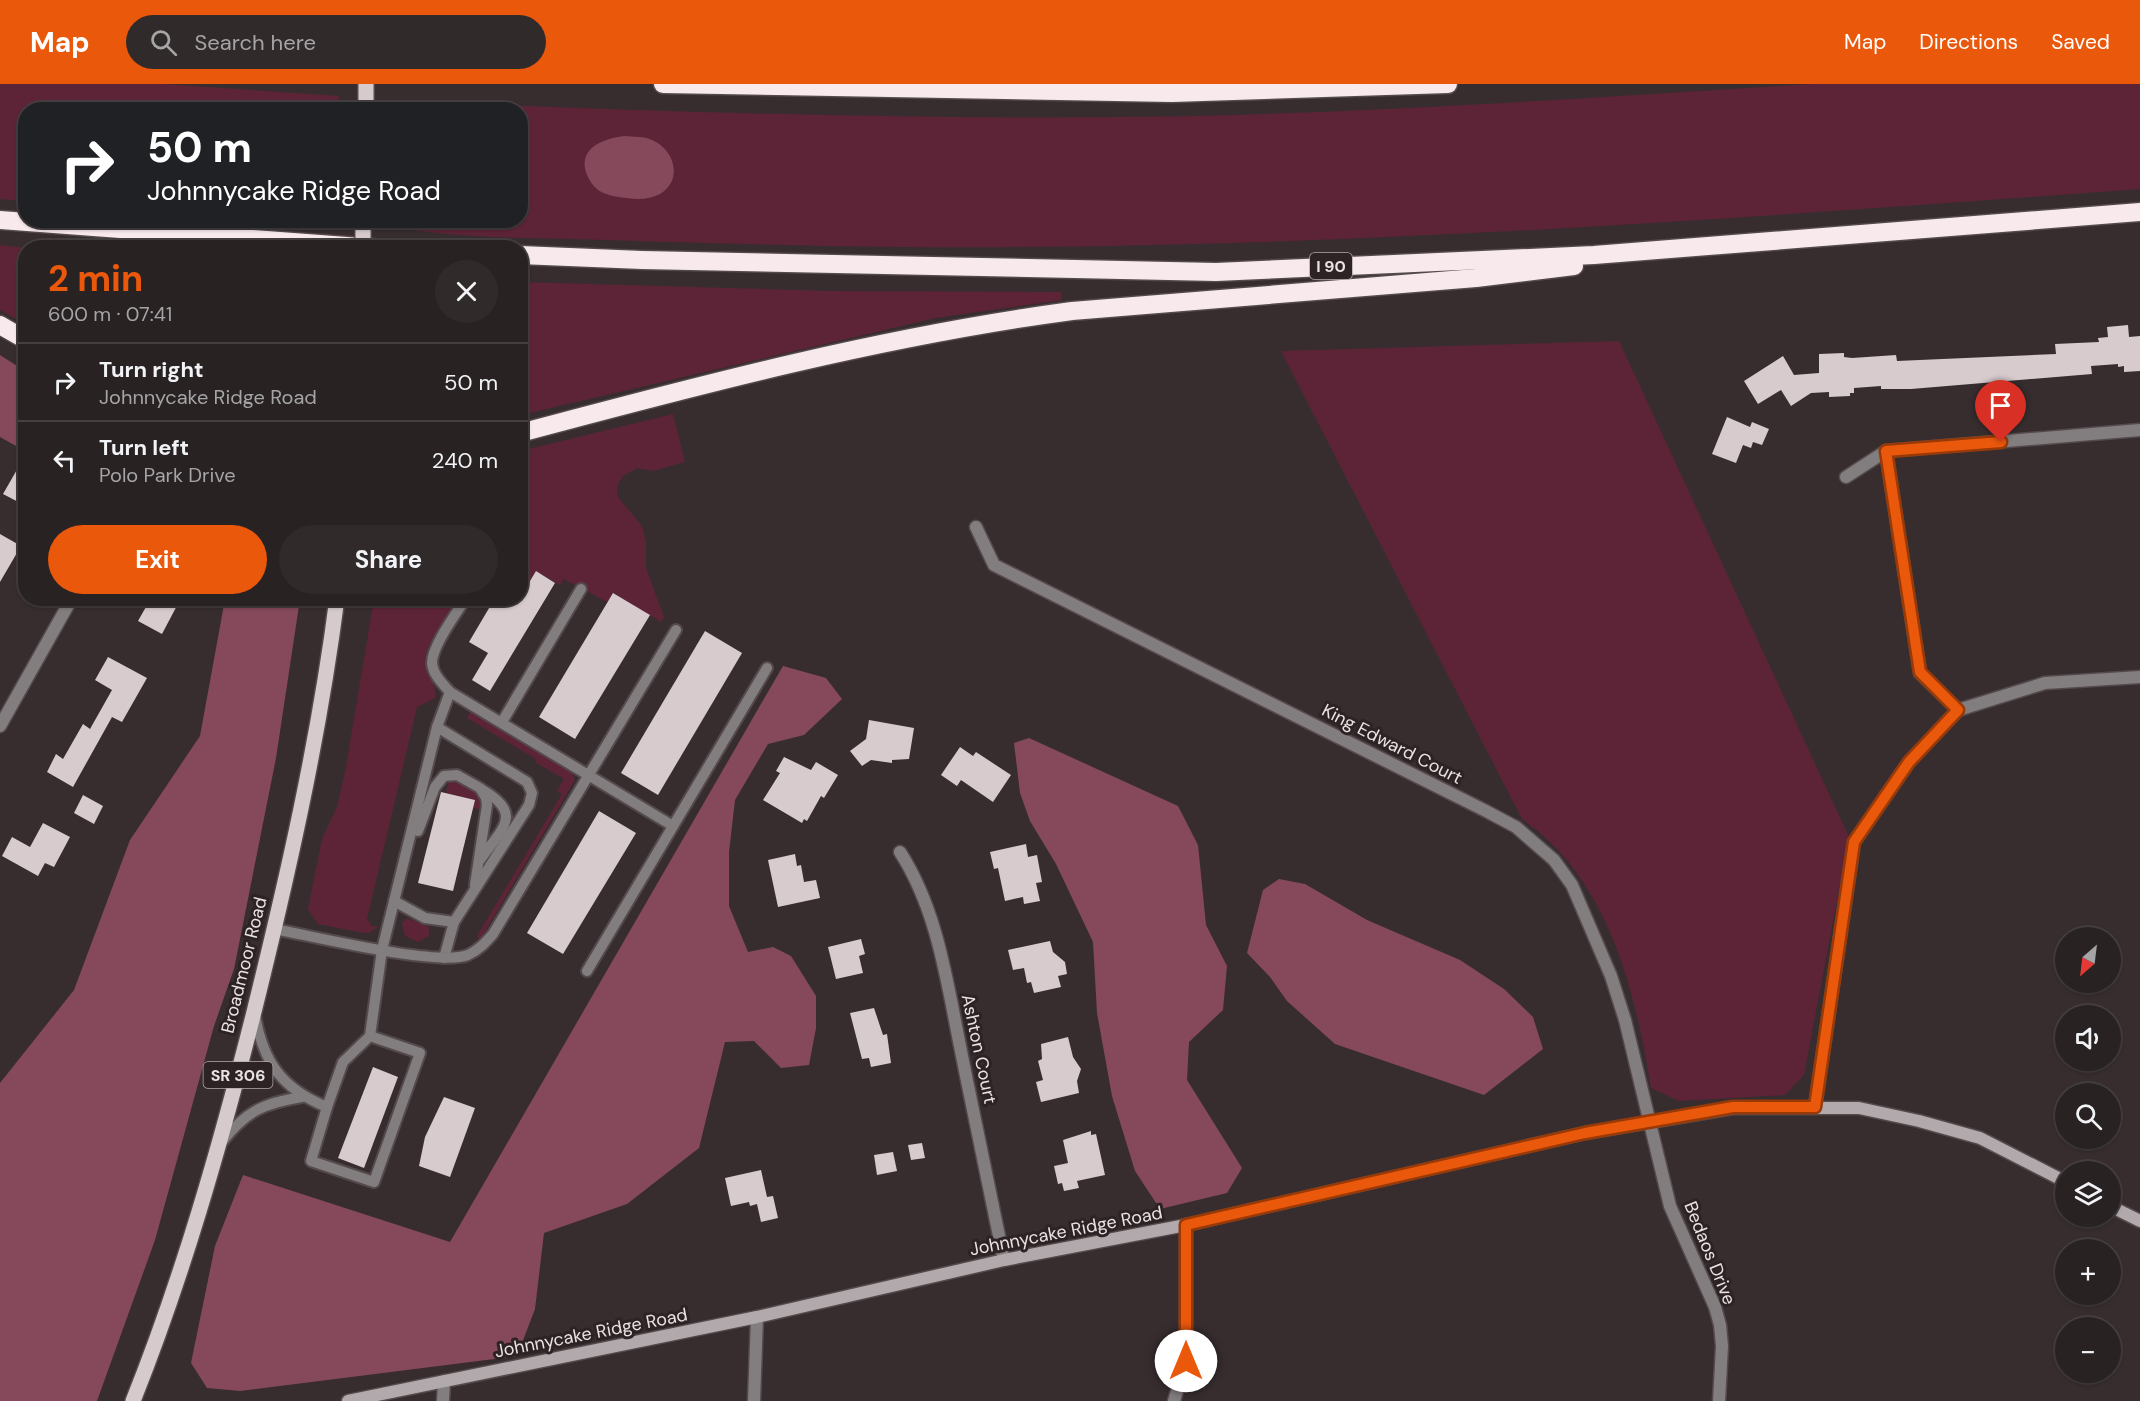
<!DOCTYPE html>
<meta charset="utf-8">
<style>
body{margin:0;font-family:"DM Sans",sans-serif;background:#312a2b;color:#f1f3f6;height:100vh;display:flex;flex-direction:column;font-size:22px;white-space:nowrap}
*{box-sizing:border-box;margin:0}
p{font-size:20px;color:#a5a4a6}
.icon{flex:none;width:33px;height:33px;fill:none;stroke:currentColor;stroke-width:2;stroke-linecap:round;stroke-linejoin:round}
.map{position:relative;flex:1;overflow:hidden}
.drawer{position:absolute;left:18px;top:156px;width:510px;height:366px;display:flex;flex-direction:column;background:#292223;border-radius:24px;box-shadow:0 2px 4px #0004,0 0 0 2px #453f41}
.drawer>*{flex:none}
.guide{position:absolute;left:18px;top:18px;width:510px;height:126px;border-radius:24px;box-shadow:0 2px 4px #0004,0 0 0 2px #453f41;background:#202124;color:#fff;overflow:hidden}
.needle{width:39px;rotate:208deg}
.fabs{position:absolute;left:2055px;top:843px;display:grid;gap:12px}
.fabs a{display:grid;place-items:center;width:66px;height:66px;border-radius:50%;background:#292223;box-shadow:0 2px 4px #0004,0 0 0 2px #453f41;font-size:30px}
.pin{position:absolute;display:grid;place-items:center;width:51px;height:51px;color:#fff;margin:-62px -26px;border-radius:50% 50% 50% 0;rotate:-45deg;box-shadow:0 0 6px #0007}
.pin .icon{rotate:45deg}
.me{position:absolute;width:66px;margin:-33px;rotate:0deg;stroke-linejoin:round;filter:drop-shadow(0 0 4px #0008)}
.turn{display:flex;align-items:center;gap:21px;height:126px;padding:0 30px;font-size:27px}
.turn .icon{width:78px;height:78px;stroke-width:2.5}
.turn b{display:block;font-size:42px;line-height:51px}
.round{display:grid;place-items:center;flex:none;width:63px;height:63px;border-radius:32px;background:#312a2b}
.head{display:flex;align-items:center;justify-content:space-between;height:102px;padding:0 30px}
h1{font-size:36px;font-weight:700;line-height:45px;color:#ea580c}
.cta{display:flex;gap:12px;margin-top:auto;padding:12px 30px}
.cta a{flex:1;height:69px;border-radius:36px;background:#ea580c;color:#fff;font-size:24px;font-weight:700;line-height:69px;text-align:center}
.cta a+a{background:#312a2b;color:#f1f3f6}
ul{padding:0;list-style:none}
li{display:flex;align-items:center;gap:18px;height:78px;padding:0 30px;border-top:2px solid #453f41}
li div{flex:1}
li b{display:block;font-size:22px}
li em{font-style:normal}
header{display:flex;align-items:center;gap:36px;box-sizing:border-box;height:84px;padding:0 30px;background:#ea580c;color:#fff}
header strong{font-size:28px}
nav{display:flex;gap:33px;margin-inline-start:auto;font-size:21px}
.search{width:420px;height:54px;background:#312a2b;display:flex;align-items:center;gap:15px;box-sizing:border-box;padding:0 21px;border-radius:33px;color:#a5a4a6;font-size:22px}
.map>svg:first-child{display:block}
.green{fill:#5d2438}
.forest{fill:#86495c}
.building{fill:#d8cbce}
.lines{fill:none;stroke-linecap:round;stroke-linejoin:round}
.service-casing{stroke:#544a4c;stroke-width:14}
.minor-casing{stroke:#544a4c;stroke-width:15}
.secondary-casing{stroke:#544a4c;stroke-width:15}
.primary-casing{stroke:#544a4c;stroke-width:18}
.motorway-casing{stroke:#544a4c;stroke-width:21}
.service{stroke:#827d7e;stroke-width:10}
.minor{stroke:#827d7e;stroke-width:12}
.secondary{stroke:#b1a9ab;stroke-width:12}
.primary{stroke:#d6cacd;stroke-width:15}
.motorway{stroke:#f7e9ec;stroke-width:18}
.primary-bridge-casing{stroke:#544a4c;stroke-width:18;stroke-linecap:butt}
.primary-bridge{stroke:#d6cacd;stroke-width:15}
.route-casing{stroke:#983908;stroke-width:15}
.route{stroke:#ea580c;stroke-width:10}
.labels{text-anchor:middle;dominant-baseline:central;stroke-width:6;stroke-linejoin:round;paint-order:stroke}
.shield{fill:#2d2325;stroke:#b1a9ab;stroke-width:1.5}
.shield-label{font-size:16px;font-weight:bold;fill:#eae3e4}
.street-label{font-size:18px;fill:#eae3e4;stroke:#2d2325}
</style>
<header>
<strong>Map</strong>
<div class="search"><svg class="icon" aria-label="search" viewBox="0 0 24 24"><circle cx="10" cy="10" r="6"/><path d="M15 15l6 6"/></svg>Search here</div>
<nav><a>Map</a><a>Directions</a><a>Saved</a></nav>
</header>
<div class="map">
<svg width="2140" height="1317" viewBox="0 0 2140 1317">
<rect width="100%" height="100%" fill="#372d2f"/>
<g class="green">
<path d="M0 0H162L339 12 338 25 26 26 25 117 0 115Z"/>
<path d="M1812 0H2140V105C1703 137 1266 170 827 162 743 160 658 158 573 155 515 154 456 153 399 144V137L520 136V26L402 25V17C666 28 931 37 1196 32 1401 27 1607 13 1812 0Z"/>
<path d="M0 161 25 164V240L0 226Z"/>
<path d="M521 198 832 207 1061 208 1062 216 936 234 521 331Z"/>
<path d="M1619 257 1849 753 1804 991 1785 1011 1679 1017 1651 1004C1635 906 1609 795 1522 735L1281 267Z"/>
<path d="M673 330 685 378 653 387 637 384 623 392 617 402V412L642 442 646 458V484L664 533 661 538 614 509 607 518 564 495 560 501 536 487 530 497 521 491V367Z"/>
<path d="M374 515H457C449 529 424 562 425 578 427 591 437 600 435 614L417 623 367 835 372 842 378 843 369 849H363L318 840 308 825 322 755 337 723 345 688Z"/>
<path d="M470 628 571 687 575 696 480 856 477 852 562 710 557 707 564 695 535 678 536 675 467 634Z"/>
<path d="M449 696C463 696 484 710 481 725L473 724 475 716 446 709Z"/>
<path d="M407 834 429 843V852L418 858 405 852 402 839Z"/>
</g>
<g class="forest">
<path d="M624 52C633 53 644 52 652 56 674 65 684 96 660 110 647 117 633 115 619 113 606 111 596 108 589 95 574 66 601 55 624 52Z"/>
<path d="M0 271 25 287V367L0 353Z"/>
<path d="M225 515H300L276 674 234 885 214 942 155 1156 97 1317H0V999L74 906 130 756 200 652Z"/>
<path d="M783 582 826 594 842 615 804 651 768 660 735 716 729 768V822L748 868 773 863 791 872 816 912V944L809 981 781 984 754 957 725 958 699 1064 627 1120 544 1149 535 1225 517 1272 240 1307 207 1304 191 1279 215 1162 243 1091 450 1158Z"/>
<path d="M1029 654 1178 722 1198 761 1206 841 1227 882 1223 926 1189 958 1187 996 1242 1084 1227 1109 1160 1125 1135 1087 1112 1012 1097 929 1093 858 1056 780 1030 737 1020 709 1014 659Z"/>
<path d="M1279 795 1305 800 1367 836 1460 876 1504 905 1533 933 1543 965 1484 1011 1335 960 1287 917 1270 893 1247 869 1263 806Z"/>
</g>
<g class="building">
<path d="M2128 241 2129 253 2140 252V287L2124 288V282L2118 283V280L2091 282 2092 290 1911 305H1881V302L1854 304V309H1850V312L1829 313V308L1811 309 1791 322 1781 306 1758 320 1744 297 1783 272 1794 291 1819 289V270L1844 269V273L1852 274 1896 271 1897 277 2056 270 2055 260 2099 258 2098 254 2108 253 2107 243Z"/>
<path d="M1727 333 1750 343 1752 338 1769 345 1762 361 1753 358 1751 364 1743 361 1736 379 1712 370Z"/>
<path d="M26 370V422L3 410Z"/>
<path d="M0 450 21 462 0 498Z"/>
<path d="M536 487 555 499 490 607 472 596 488 569 469 558 495 514H520V491L530 497Z"/>
<path d="M613 509 650 531 575 655 539 633Z"/>
<path d="M151 514H181L162 550 138 537Z"/>
<path d="M705 547 742 569 658 711 621 689Z"/>
<path d="M108 573 147 594 122 638 112 633 73 703 47 688 56 670 63 675 83 640 90 645 112 606 95 596Z"/>
<path d="M869 636 914 644 909 675 892 676V679L871 676 862 682 850 667 866 655Z"/>
<path d="M960 663 973 672 976 668 1011 691 993 718 961 696 957 702 941 691Z"/>
<path d="M784 673 811 686 816 678 838 691 824 714 821 712 807 737 804 735 802 739 763 716 780 689 776 687Z"/>
<path d="M441 708 475 716 453 807 418 799Z"/>
<path d="M83 711 103 722 94 740 74 729Z"/>
<path d="M599 727 636 749 563 870 527 849Z"/>
<path d="M43 739 70 753 54 783 45 779 38 792 2 772 12 753 30 763Z"/>
<path d="M1026 760 1028 773 1037 771 1042 798 1036 799 1040 817 1024 820 1023 813 1005 817 998 784 994 785 990 768Z"/>
<path d="M795 770 797 782 801 781 804 798 816 796 820 814 778 823 768 776Z"/>
<path d="M861 855 865 870 859 872 863 889 836 895 828 863Z"/>
<path d="M1050 857 1053 868 1065 878 1067 890 1058 892 1061 903 1034 909 1031 898 1027 899 1024 884 1013 886 1008 866Z"/>
<path d="M874 924 883 951 887 950 891 979 871 983 869 974 862 975 850 929Z"/>
<path d="M1068 953 1073 973 1081 985 1077 997 1079 1009 1041 1018 1036 998 1043 996 1038 977 1042 975 1041 960Z"/>
<path d="M373 983 398 993 364 1084 338 1074Z"/>
<path d="M444 1013 475 1024 450 1093 419 1082 425 1053Z"/>
<path d="M1091 1047V1051L1096 1050 1105 1091 1077 1097 1079 1104 1064 1107 1062 1099 1058 1100 1054 1082 1068 1079 1063 1056Z"/>
<path d="M922 1059 925 1074 911 1076 908 1061Z"/>
<path d="M893 1068 897 1087 877 1091 874 1071Z"/>
<path d="M761 1086 767 1113 773 1112 778 1134 761 1138 757 1120 750 1122 749 1118 731 1122 725 1094Z"/>
</g>
<g class="lines">
<g class="service-casing">
<g id="service">
<path d="M466 514C456 530 432 562 432 579 433 591 443 600 450 608L673 742"/>
<path d="M502 638 581 505"/>
<path d="M437 643 527 698 532 709 529 721 454 838 444 874"/>
<path d="M418 747 435 703 444 692 457 691 480 704 486 714 487 721 475 801"/>
<path d="M480 776C502 744 525 730 481 705"/>
<path d="M394 817 425 834 454 838"/>
<path d="M274 845C312 852 438 883 468 871 479 866 485 859 493 850L676 546"/>
<path d="M587 887 767 584"/>
<path d="M255 931C263 978 282 1005 327 1023L311 1077 374 1098 420 969 370 952"/>
<path d="M327 1023 343 978 370 952 382 866 437 643 450 608"/>
<path d="M222 1058C246 1027 264 1019 302 1013"/>
</g>
</g>
<g class="minor-casing">
<g id="minor">
<path d="M1846 393 1886 367"/>
<path d="M976 443 994 481 1486 727 1516 743 1554 776 1572 801 1611 892 1625 936 1670 1122 1715 1223 1720 1241 1722 1262 1719 1317"/>
<path d="M1958 626 1920 589 1886 367 2140 346"/>
<path d="M0 642 72 514"/>
<path d="M900 768C938 827 947 899 961 967 975 1037 990 1107 1004 1176"/>
<path d="M1815 1023 1854 758 1909 678 1958 626 2045 599 2140 593"/>
<path d="M443 1317 444 1297"/>
<path d="M754 1317 757 1233"/>
<path d="M1174 1317 1186 1277V1141"/>
</g>
</g>
<g class="secondary-casing">
<g id="secondary">
<path d="M2110 1122 2140 1137"/>
<path d="M348 1317 757 1233 1004 1176 1186 1141 1585 1049 1733 1024H1859L1919 1037 1980 1054 2066 1098"/>
</g>
</g>
<g class="primary-casing">
<g id="primary">
<path d="M366 26V0"/>
<path d="M133 1317C183 1192 220 1062 253 932 287 795 319 655 337 514"/>
</g>
</g>
<g class="motorway-casing">
<g id="motorway">
<path d="M663 0 1172 9 1448 0"/>
<path d="M0 136 373 164"/>
<path d="M520 171 642 176 1216 188 1594 171 2140 128"/>
<path d="M0 241 26 256"/>
<path d="M520 349C703 300 885 252 1072 227L1476 194 1574 182"/>
</g>
</g>
<use href="#service" class="service"/>
<use href="#minor" class="minor"/>
<use href="#secondary" class="secondary"/>
<use href="#primary" class="primary"/>
<use href="#motorway" class="motorway"/>
<g class="primary-bridge-casing">
<path id="primary-bridge" d="M363 164V136"/>
</g>
<use href="#primary-bridge" class="primary-bridge"/>
</g>
<g class="lines">
<g class="route-casing">
<path id="route" d="M1186 1277V1141L1585 1049 1733 1023H1815L1854 758 1909 678 1958 626 1920 588 1886 367 2001 358"/>
</g>
<use href="#route" class="route"/>
</g>
<g class="labels">
<g class="shield">
<rect x="1310" y="169" width="42" height="26" rx="4.5"/>
<rect x="203.5" y="978" width="69" height="26" rx="4.5"/>
</g>
<g class="shield-label">
<text x="1331" y="182">I 90</text>
<text x="238" y="991">SR 306</text>
</g>
<g class="street-label">
<text transform="translate(1392 660) rotate(27)">King Edward Court</text>
<text transform="translate(244 881) rotate(-76)">Broadmoor Road</text>
<text transform="translate(979 965) rotate(78)">Ashton Court</text>
<text transform="translate(1066 1147) rotate(-11)">Johnnycake Ridge Road</text>
<text transform="translate(1710 1169) rotate(68)">Bedaos Drive</text>
<text transform="translate(591 1249) rotate(-11)">Johnnycake Ridge Road</text>
</g>
</g>
</svg>
<div class="fabs">
<a><svg class="needle" viewBox="-14 -14 28 28"><path d="M0-13l5 13h-10z" fill="#e53935"/><path d="M0 13l5-13h-10z" fill="#a5a4a6"/></svg></a>
<a><svg class="icon" aria-label="sound" viewBox="0 0 24 24"><path d="M4 9h4l5-4v14l-5-4H4zM17 9q2 3 0 6"/></svg></a>
<a><svg class="icon" aria-label="search" viewBox="0 0 24 24"><circle cx="10" cy="10" r="6"/><path d="M15 15l6 6"/></svg></a>
<a><svg class="icon" aria-label="layers" viewBox="0 0 24 24"><path d="M12 4l9 5-9 5-9-5zM3 14l9 5 9-5"/></svg></a>
<a>+</a>
<a>−</a>
</div>
<div class="pin" style="left:2001px;top:358px;background:#d93025"><svg class="icon" aria-label="arrive" viewBox="0 0 24 24"><path d="M6 21V4h12l-3 4 3 4H6"/></svg></div>
<svg class="me" style="left:1186px;top:1277px" viewBox="-20 -20 40 40"><circle r="19" fill="#fff"/><path d="M0-13L10 11 0 6-10 11z" fill="#ea580c"/></svg>
<div class="guide">
<div class="turn"><svg class="icon" aria-label="right" viewBox="0 0 24 24"><path d="M7 20v-9h11M14 6l5 5-5 5"/></svg><div><b>50 m</b>Johnnycake Ridge Road</div></div>
</div>
<section class="drawer">
<div class="head"><div><h1>2 min</h1><p>600 m · 07:41</p></div><a class="round"><svg class="icon" aria-label="close" viewBox="0 0 24 24"><path d="M6 6l12 12M18 6L6 18"/></svg></a></div>
<ul>
<li><svg class="icon" aria-label="right" viewBox="0 0 24 24"><path d="M7 20v-9h11M14 6l5 5-5 5"/></svg><div><b>Turn right</b><p>Johnnycake Ridge Road</p></div><em>50 m</em></li>
<li><svg class="icon" aria-label="left" viewBox="0 0 24 24"><path d="M17 20v-9H6M10 6l-5 5 5 5"/></svg><div><b>Turn left</b><p>Polo Park Drive</p></div><em>240 m</em></li>
</ul>
<div class="cta"><a>Exit</a><a>Share</a></div>
</section>
</div>
